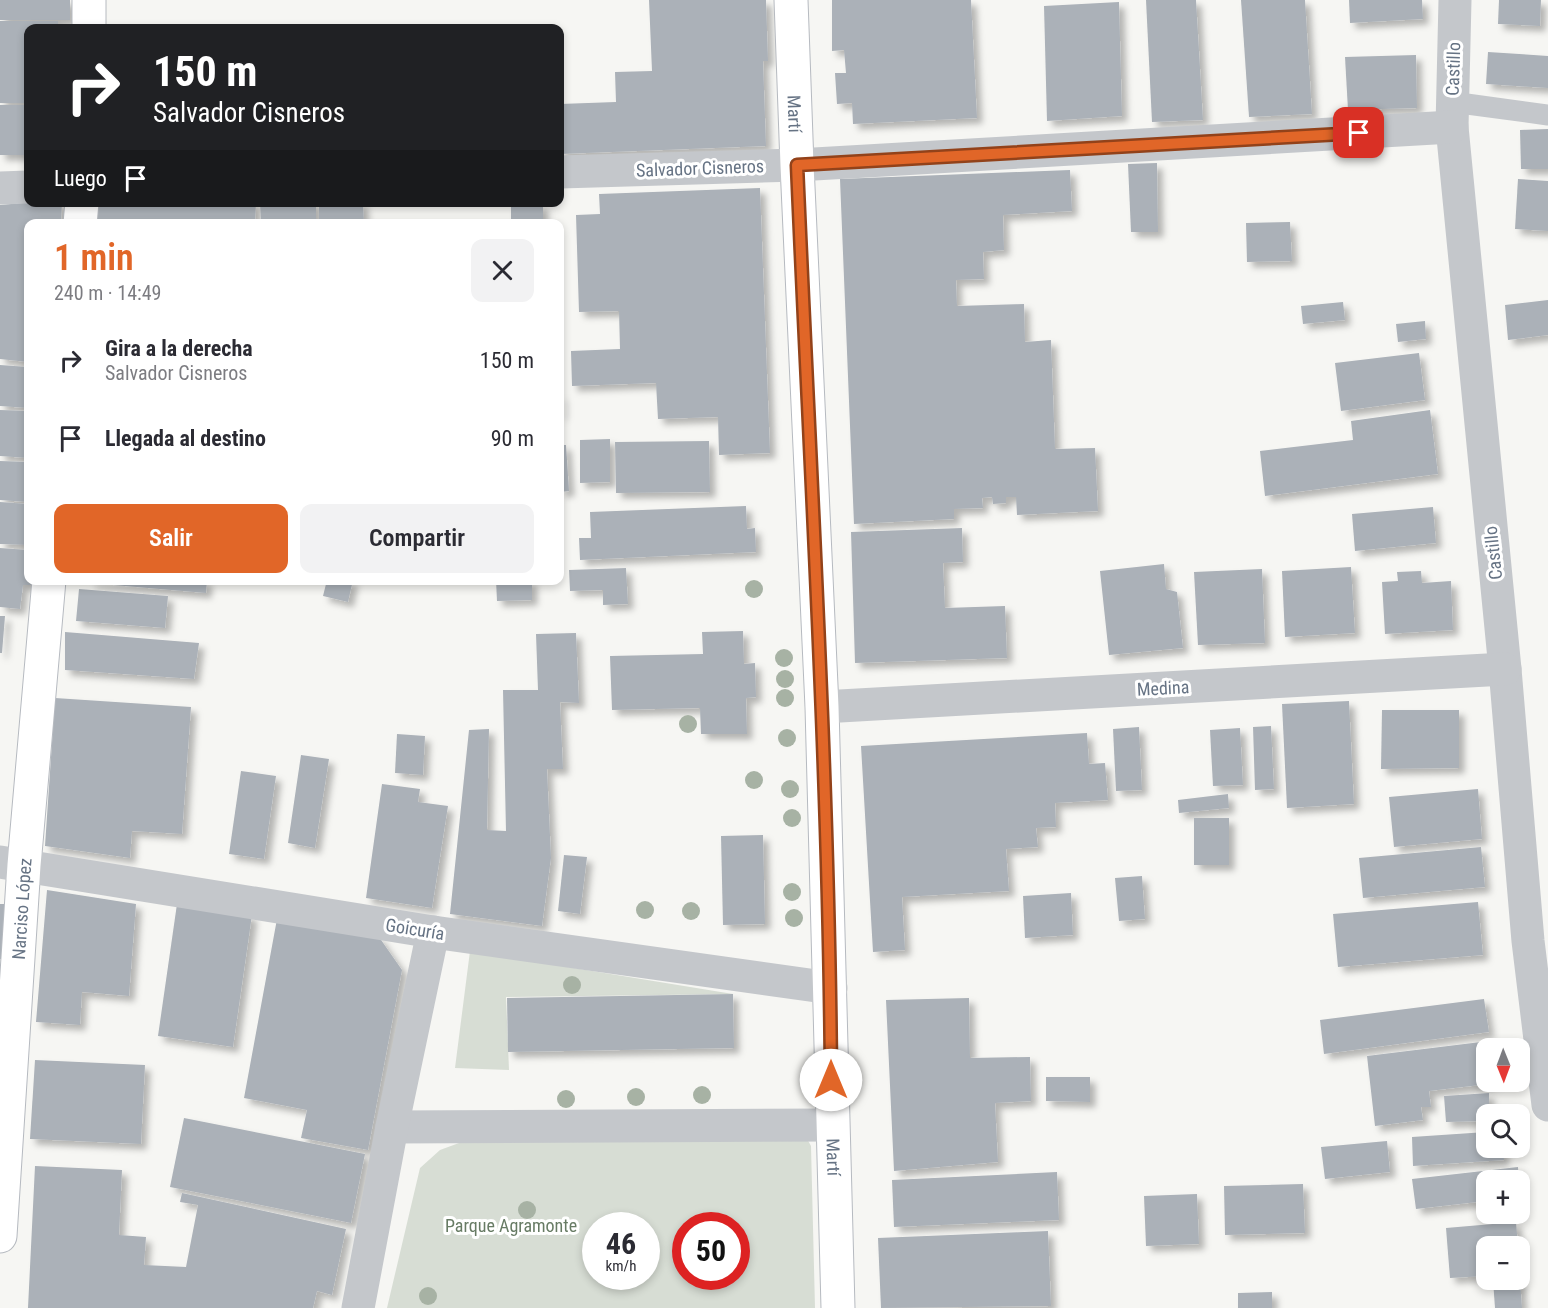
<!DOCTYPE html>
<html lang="es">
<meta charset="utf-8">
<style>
body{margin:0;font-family:"Roboto Condensed",sans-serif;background:#f2f2f3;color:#2b2b33;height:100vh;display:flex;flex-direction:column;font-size:22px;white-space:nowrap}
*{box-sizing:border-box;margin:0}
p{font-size:20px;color:#7c7c81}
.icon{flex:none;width:33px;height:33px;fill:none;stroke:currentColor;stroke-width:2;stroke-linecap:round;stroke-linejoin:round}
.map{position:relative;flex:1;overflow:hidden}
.sheet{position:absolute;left:24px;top:219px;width:540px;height:366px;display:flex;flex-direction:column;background:#fff;border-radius:12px;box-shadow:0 3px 9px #0003}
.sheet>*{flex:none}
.hud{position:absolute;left:24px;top:24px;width:540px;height:183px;border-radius:12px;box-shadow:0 3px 9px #0003;background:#202124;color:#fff;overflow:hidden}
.needle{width:39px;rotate:179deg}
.controls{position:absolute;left:1476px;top:1038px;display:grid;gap:12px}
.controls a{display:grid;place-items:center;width:54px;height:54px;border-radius:12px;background:#fff;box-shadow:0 3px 9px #0003;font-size:30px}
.speed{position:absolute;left:582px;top:1212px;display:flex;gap:12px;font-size:30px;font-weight:700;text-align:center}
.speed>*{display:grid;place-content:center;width:78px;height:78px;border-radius:50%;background:#fff;box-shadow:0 3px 9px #0003;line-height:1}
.speed small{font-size:15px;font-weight:400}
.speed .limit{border:9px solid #d22;background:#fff;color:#111}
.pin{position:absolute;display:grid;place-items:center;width:51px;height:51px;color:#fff;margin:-26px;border-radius:12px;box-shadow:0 3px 9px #0006}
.me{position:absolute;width:66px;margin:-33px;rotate:0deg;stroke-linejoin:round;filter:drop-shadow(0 0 4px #0008)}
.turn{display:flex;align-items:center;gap:21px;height:126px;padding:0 30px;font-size:27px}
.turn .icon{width:78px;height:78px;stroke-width:2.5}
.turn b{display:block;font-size:42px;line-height:51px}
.then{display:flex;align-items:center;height:57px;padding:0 30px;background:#0003;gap:12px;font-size:22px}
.round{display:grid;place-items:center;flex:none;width:63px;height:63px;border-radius:12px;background:#f2f2f3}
.head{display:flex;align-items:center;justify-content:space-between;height:102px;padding:0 30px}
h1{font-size:36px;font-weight:600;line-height:45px;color:#e16628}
.button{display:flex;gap:12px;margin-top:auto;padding:12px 30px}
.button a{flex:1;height:69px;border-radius:12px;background:#e16628;color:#fff;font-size:24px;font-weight:600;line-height:69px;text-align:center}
.button a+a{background:#f2f2f3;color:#2b2b33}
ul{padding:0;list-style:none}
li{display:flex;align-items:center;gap:18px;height:78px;padding:0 30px}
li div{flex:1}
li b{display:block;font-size:22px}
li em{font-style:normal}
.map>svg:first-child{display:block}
.green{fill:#d7ddd4;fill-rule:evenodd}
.building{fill:#abb1b8;filter:url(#shadow)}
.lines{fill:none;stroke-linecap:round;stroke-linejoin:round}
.secondary-casing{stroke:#b6bac0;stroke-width:35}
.lane{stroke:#c4c7cb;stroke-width:21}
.street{stroke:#c4c7cb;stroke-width:33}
.secondary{stroke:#fff;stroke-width:33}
.tree{fill:#a7b2a4}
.route-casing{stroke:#92421a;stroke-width:15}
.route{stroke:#e16628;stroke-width:10}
.labels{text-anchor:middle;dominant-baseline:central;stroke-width:6;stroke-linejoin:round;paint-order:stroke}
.street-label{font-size:18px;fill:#667384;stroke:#fff}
.park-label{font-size:18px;fill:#677b64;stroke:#fff}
</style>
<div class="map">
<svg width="1548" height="1308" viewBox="0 0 1548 1308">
<defs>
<filter id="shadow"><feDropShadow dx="5.5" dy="5.5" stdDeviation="3" flood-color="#0004"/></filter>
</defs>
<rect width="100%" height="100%" fill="#f6f6f3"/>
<g class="green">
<path d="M470 951 733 994 506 997 509 1070 455 1068Z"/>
<path d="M806 1137 811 1146 815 1308H387L420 1168 440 1150 459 1143ZM596 1226H646V1276H596ZM686 1226H736V1276H686Z"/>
</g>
<g class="building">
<rect x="0" y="0" width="70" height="20"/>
<path d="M649 0H766L768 61H763L766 146 560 154V104L616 102 615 72 652 71Z"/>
<path d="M832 0H971L977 118 853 124 852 103 837 104 835 73H846L844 50 832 51Z"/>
<path d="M1146 0H1196L1203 120 1152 122Z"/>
<path d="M1241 0H1305L1312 114 1249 117Z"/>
<path d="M1349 0H1422L1423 19 1350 23Z"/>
<path d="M1499 0H1541L1540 26 1498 24Z"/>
<path d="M1119 2 1122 116 1047 121 1044 6Z"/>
<path d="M0 21H58V28H28V103H0Z"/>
<path d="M366 26V28H351V27Z"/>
<path d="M1488 52 1548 56V88L1486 84Z"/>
<path d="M1416 55 1417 108 1348 110 1345 57Z"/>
<rect x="0" y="105" width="28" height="50"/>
<path d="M1548 129V169H1521L1520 130Z"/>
<path d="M1157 163 1158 232H1131L1128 164Z"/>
<path d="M1070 170 1072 211 1003 215 1004 250 983 252 984 279 956 280 957 306 1024 304 1025 342 1051 340 1055 449 1095 448 1098 511 1017 515 1016 497H1006V503L993 504 992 497 982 498 983 508 954 509V519L854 524 840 179Z"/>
<path d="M1518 179 1548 181V231L1515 229Z"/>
<path d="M760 188 770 453 719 455 718 417 658 419 656 383 572 386 571 351 620 349 619 311 579 312 576 215 600 214 599 194Z"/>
<path d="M33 202H62L61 224H28V362L0 359V205Z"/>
<path d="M94 202H256L255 224H94Z"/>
<path d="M260 202H316V224H261Z"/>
<path d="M319 202H363L364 224H319Z"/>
<rect x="511" y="204" width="32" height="20"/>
<path d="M1290 222 1292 261 1247 262 1246 223Z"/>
<path d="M1548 300V335L1508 340 1505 305Z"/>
<path d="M1343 302 1345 320 1303 324 1301 306Z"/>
<path d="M1425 321 1426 339 1398 342 1396 324Z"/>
<path d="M1419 353 1425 400 1341 411 1335 363Z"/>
<path d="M0 365 28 367V408L0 406Z"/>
<rect x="560" y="395" width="2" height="20"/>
<path d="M0 410 28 411V458L0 456Z"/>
<path d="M1430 410 1438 474 1265 496 1260 451 1353 440 1351 421Z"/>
<path d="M610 439V482L580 483V440Z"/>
<path d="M709 441 710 492 616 493 615 442Z"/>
<path d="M560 445H566L569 491 560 492Z"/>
<path d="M0 461 28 462V502L0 500Z"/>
<path d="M0 502 28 504V545L0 544Z"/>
<path d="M746 506 747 529 755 528 756 552 580 560 579 538H591L590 512Z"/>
<path d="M1433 507 1436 543 1355 551 1352 514Z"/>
<path d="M962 528 963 562 943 563 945 608 1005 606 1007 658 855 663 851 532Z"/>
<path d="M0 548 28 550V580H31V585H23L20 609 0 607Z"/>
<path d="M1164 564 1166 589 1177 592 1183 648 1109 655 1100 571Z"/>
<path d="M1351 567 1355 633 1285 637 1282 571Z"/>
<path d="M626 568 628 604 603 605V590L570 591 569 570Z"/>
<path d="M1262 569 1265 643 1198 645 1194 572Z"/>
<path d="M1421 571 1422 583 1451 581 1453 630 1385 634 1382 582 1398 581 1397 572Z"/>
<path d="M90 580H207L206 593 90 583Z"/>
<path d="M327 580H353L348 602 323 596Z"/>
<path d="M496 580H532V600L497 601Z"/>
<path d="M79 589 168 596 165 628 76 621Z"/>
<path d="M0 616H5L2 653H0Z"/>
<path d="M743 631 744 664 755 663 756 697 746 698 747 734H701L700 708 612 710 610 656 703 654 702 632Z"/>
<path d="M65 632 199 643 194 679 65 670Z"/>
<path d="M576 633 579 703 560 702 563 769H547L551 858 542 926 450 914 469 730 489 729 487 830 506 831 503 690H538L536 634Z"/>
<path d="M55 698 191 707 182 834 132 831 130 858 45 846Z"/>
<path d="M1349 701 1354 804 1287 808 1282 704Z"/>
<path d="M1382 710H1459V768L1381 769Z"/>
<path d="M1271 726 1274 789 1255 790 1253 727Z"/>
<path d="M1139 727 1142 790 1116 791 1113 729Z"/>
<path d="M1240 728 1243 785 1213 786 1210 730Z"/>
<path d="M1087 733 1089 764 1105 763 1108 800 1055 803 1056 827 1036 828 1038 847 1006 849 1009 891 902 897 905 950 873 952 861 746Z"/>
<path d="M397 734 425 736 423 775 395 773Z"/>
<path d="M301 755 329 759 315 848 288 843Z"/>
<path d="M241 771 276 776 264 859 229 854Z"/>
<path d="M382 784 420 789 418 802 448 806 432 908 366 898Z"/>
<path d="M1478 789 1482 839 1394 847 1389 797Z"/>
<path d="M1228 794 1229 808 1179 813 1178 800Z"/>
<rect x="1194" y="818" width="35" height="47"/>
<path d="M763 835 765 924 723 925 721 836Z"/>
<path d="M1481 847 1485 887 1363 898 1359 858Z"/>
<path d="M564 855 587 857 580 914 558 911Z"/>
<path d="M1142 876 1145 919 1119 921 1115 878Z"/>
<path d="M47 890 136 904 129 996 82 992 80 1025 36 1022Z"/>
<path d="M1071 893 1073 935 1025 938 1023 896Z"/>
<path d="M1478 902 1483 955 1338 967 1333 914Z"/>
<path d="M0 904H5L2 959H0Z"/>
<path d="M177 904 252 915 233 1047 158 1036Z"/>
<path d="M277 919 379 937 402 970 368 1150 301 1138 307 1110 244 1098Z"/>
<path d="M733 994 734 1048 508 1052 507 998Z"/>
<path d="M969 998 970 1058 1030 1057 1031 1101 995 1103 998 1162 894 1171 886 1000Z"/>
<path d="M1484 999 1489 1032 1324 1054 1320 1020Z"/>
<path d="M1497 1040 1498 1048H1486V1082L1497 1083 1429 1091 1431 1107H1421L1423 1120 1375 1126 1367 1056Z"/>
<path d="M35 1060 145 1065 141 1144 30 1139Z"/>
<path d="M1046 1077H1090V1102L1046 1101Z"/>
<path d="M1489 1093V1114H1486V1121L1446 1122 1444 1096Z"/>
<path d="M184 1118 365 1154 351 1223 170 1187Z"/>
<path d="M1486 1132V1148H1503L1504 1160 1413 1166 1412 1137Z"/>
<path d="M1387 1141 1390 1172 1325 1179 1321 1147Z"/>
<path d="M35 1166 122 1170 119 1235 146 1237 144 1265 186 1267 198 1205 180 1202 182 1193 346 1229 332 1295 317 1291 313 1308H28Z"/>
<path d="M1518 1167 1519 1180H1486V1201L1416 1209 1412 1179Z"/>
<path d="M1057 1172 1059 1220 894 1227 892 1180Z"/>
<path d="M1303 1184 1305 1233 1225 1235 1224 1186Z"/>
<path d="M1197 1194 1199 1244 1146 1246 1144 1196Z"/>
<path d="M1516 1222 1518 1246H1486V1276L1450 1278 1446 1228Z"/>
<path d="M1048 1231 1051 1306 881 1308 878 1238Z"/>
<path d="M1493 1280H1520L1522 1308H1495Z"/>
<path d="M1272 1292V1308H1238V1293Z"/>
</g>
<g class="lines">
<g class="secondary-casing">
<g id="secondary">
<path id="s1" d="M791 0 797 165 822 707 838 1308"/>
<path d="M89 28V0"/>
<path d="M80 224 82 202"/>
<path id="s2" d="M0 1236 24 865 49 580"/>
</g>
</g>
<path class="lane" d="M1452 102 1548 115"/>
<g class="street">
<path d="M1455 0 1452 127 1505 669 1528 941 1548 1105"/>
<path d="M560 172 797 165 1452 127"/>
<path d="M0 188 28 187"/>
<path d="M822 707 1505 669"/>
<path d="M0 862 433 932 831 988"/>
<path d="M392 1127 832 1125"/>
<path d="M358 1308 392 1127 433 932"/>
</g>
<use href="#secondary" class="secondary"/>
</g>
<g class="tree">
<circle cx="754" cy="589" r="9"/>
<circle cx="784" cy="658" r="9"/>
<circle cx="785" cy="679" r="9"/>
<circle cx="785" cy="698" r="9"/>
<circle cx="688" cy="724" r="9"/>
<circle cx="787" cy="738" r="9"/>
<circle cx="754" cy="780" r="9"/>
<circle cx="790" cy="789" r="9"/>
<circle cx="792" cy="818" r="9"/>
<circle cx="792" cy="892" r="9"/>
<circle cx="645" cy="910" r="9"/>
<circle cx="691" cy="911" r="9"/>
<circle cx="794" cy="918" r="9"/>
<circle cx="572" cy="985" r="9"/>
<circle cx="702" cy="1095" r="9"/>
<circle cx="636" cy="1097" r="9"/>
<circle cx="566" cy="1099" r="9"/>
<circle cx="527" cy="1210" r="9"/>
<circle cx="428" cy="1296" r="9"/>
</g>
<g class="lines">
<g class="route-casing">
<path id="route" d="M831 1080C829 775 810 470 797 165L1359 133"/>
</g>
<use href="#route" class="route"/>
</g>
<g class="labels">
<g class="street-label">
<text transform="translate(1453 69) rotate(-88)">Castillo</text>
<text stroke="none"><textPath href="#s1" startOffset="114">Martí</textPath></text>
<text transform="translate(700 168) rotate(-2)">Salvador Cisneros</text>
<text transform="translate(1493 553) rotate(-96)">Castillo</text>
<text transform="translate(1163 688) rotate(-3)">Medina</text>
<text stroke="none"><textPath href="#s2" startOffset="328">Narciso López</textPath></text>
<text transform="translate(415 929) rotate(9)">Goicuría</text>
<text stroke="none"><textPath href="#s1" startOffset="1158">Martí</textPath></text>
</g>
<g class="park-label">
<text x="511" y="1225">Parque Agramonte</text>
</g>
</g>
</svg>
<div class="controls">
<a><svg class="needle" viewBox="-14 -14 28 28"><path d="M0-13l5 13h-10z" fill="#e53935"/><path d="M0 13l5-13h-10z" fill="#7c7c81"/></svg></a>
<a><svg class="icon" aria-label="search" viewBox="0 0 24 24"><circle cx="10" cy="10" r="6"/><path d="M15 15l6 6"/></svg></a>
<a>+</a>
<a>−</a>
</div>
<div class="speed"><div>46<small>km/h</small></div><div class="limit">50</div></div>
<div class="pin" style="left:1359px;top:133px;background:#d93025"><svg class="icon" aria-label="arrive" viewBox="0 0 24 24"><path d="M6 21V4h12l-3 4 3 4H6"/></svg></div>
<svg class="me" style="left:831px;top:1080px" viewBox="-20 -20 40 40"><circle r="19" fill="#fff"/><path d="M0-13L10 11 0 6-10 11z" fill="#e16628"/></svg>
<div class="hud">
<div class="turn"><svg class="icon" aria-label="right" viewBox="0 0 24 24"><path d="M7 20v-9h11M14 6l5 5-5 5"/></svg><div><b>150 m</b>Salvador Cisneros</div></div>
<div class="then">Luego<svg class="icon" aria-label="arrive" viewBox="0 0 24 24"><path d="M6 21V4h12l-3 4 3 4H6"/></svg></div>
</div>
<section class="sheet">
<div class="head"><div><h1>1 min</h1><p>240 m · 14:49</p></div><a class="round"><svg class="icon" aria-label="close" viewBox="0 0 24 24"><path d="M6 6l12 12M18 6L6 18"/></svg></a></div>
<ul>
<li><svg class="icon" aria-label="right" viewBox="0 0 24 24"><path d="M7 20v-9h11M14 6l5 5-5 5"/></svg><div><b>Gira a la derecha</b><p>Salvador Cisneros</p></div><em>150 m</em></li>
<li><svg class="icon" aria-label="arrive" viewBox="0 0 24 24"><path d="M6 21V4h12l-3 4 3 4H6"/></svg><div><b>Llegada al destino</b></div><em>90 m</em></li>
</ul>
<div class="button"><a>Salir</a><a>Compartir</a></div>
</section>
</div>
